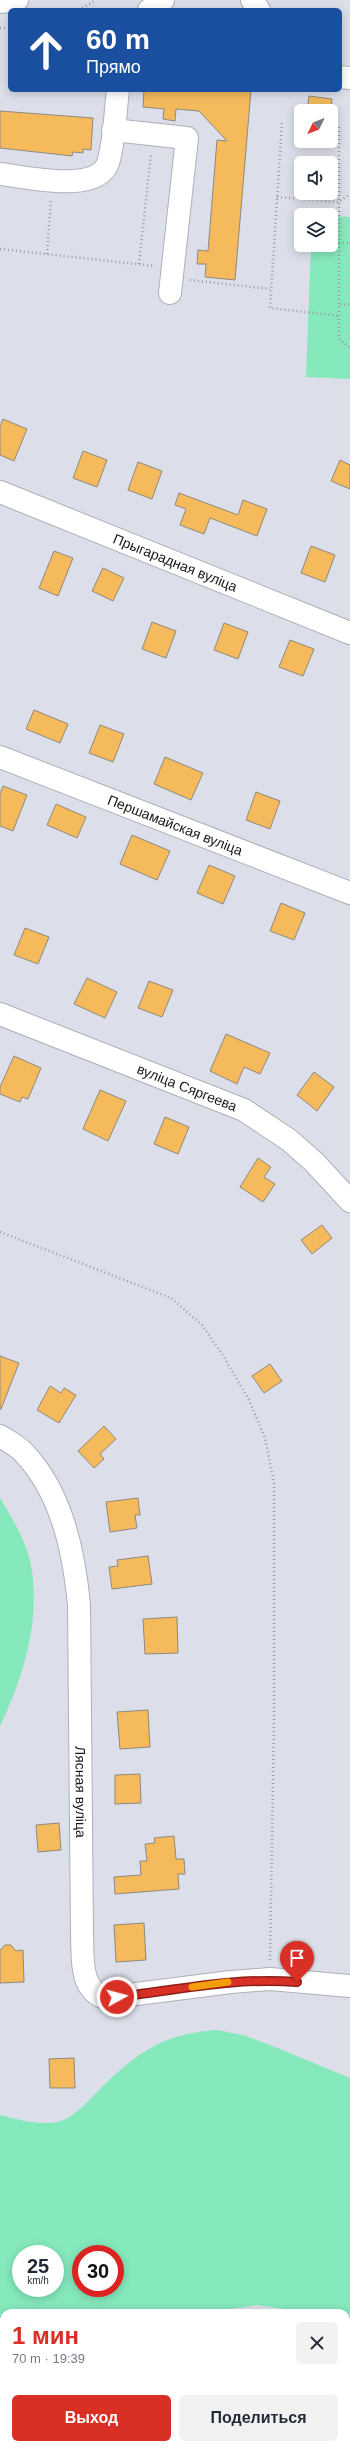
<!DOCTYPE html>
<html lang="ru">
<meta charset="utf-8">
<style>
body{margin:0;font-family:Arial,sans-serif;background:#f2f2f3;color:#1f2937;height:100vh;display:flex;flex-direction:column;font-size:15px;white-space:nowrap}
*{box-sizing:border-box;margin:0}
p{font-size:13px;color:#747a83}
.icon{flex:none;width:22px;height:22px;fill:none;stroke:currentColor;stroke-width:2;stroke-linecap:round;stroke-linejoin:round}
.map{position:relative;flex:1;overflow:hidden}
.details{position:absolute;left:0px;top:2309px;width:350px;height:140px;display:flex;flex-direction:column;background:#fff;border-radius:12px 12px 0 0;box-shadow:0 2px 10px #0003}
.details>*{flex:none}
.guide{position:absolute;left:8px;top:8px;width:334px;height:84px;border-radius:6px;box-shadow:0 2px 10px #0003;background:#1a4fa0;color:#fff;overflow:hidden}
.needle{width:26px;rotate:227deg}
.tools{position:absolute;left:294px;top:104px;display:grid;gap:8px}
.tools a{display:grid;place-items:center;width:44px;height:44px;border-radius:6px;background:#fff;box-shadow:0 2px 10px #0003;font-size:20px}
.speed{position:absolute;left:12px;top:2245px;display:flex;gap:8px;font-size:20px;font-weight:700;text-align:center}
.speed>*{display:grid;place-content:center;width:52px;height:52px;border-radius:50%;background:#fff;box-shadow:0 2px 10px #0003;line-height:1}
.speed small{font-size:10px;font-weight:400}
.speed .limit{border:6px solid #d22;background:#fff;color:#111}
.pin{position:absolute;display:grid;place-items:center;width:34px;height:34px;color:#fff;margin:-41px -17px;border-radius:50% 50% 50% 0;rotate:-45deg;box-shadow:0 0 4px #0007}
.pin .icon{rotate:45deg}
.me{position:absolute;width:44px;margin:-22px;rotate:83deg;stroke-linejoin:round;filter:drop-shadow(0 0 3px #0008)}
.turn{display:flex;align-items:center;gap:14px;height:84px;padding:0 12px;font-size:18px}
.turn .icon{width:52px;height:52px;stroke-width:2.5}
.turn b{display:block;font-size:28px;line-height:34px}
.round{display:grid;place-items:center;flex:none;width:42px;height:42px;border-radius:6px;background:#f2f2f3}
.head{display:flex;align-items:center;justify-content:space-between;height:68px;padding:0 12px}
h1{font-size:24px;font-weight:800;line-height:30px;color:#d93025}
.button{display:flex;gap:8px;margin-top:auto;padding:8px 12px}
.button a{flex:1;height:46px;border-radius:6px;background:#d93025;color:#fff;font-size:16px;font-weight:800;line-height:46px;text-align:center}
.button a+a{background:#f2f2f3;color:#1f2937}
.map>svg:first-child{display:block}
.green{fill:#85e9bc;fill-rule:evenodd}
.building{fill:#f4ba5b;stroke:#8f8980}
.lines{fill:none;stroke-linecap:round;stroke-linejoin:round}
.minor-casing{stroke:#adb0ba;stroke-width:24}
.path{stroke:#9b9da5;stroke-width:2.5;stroke-dasharray:1 3;stroke-linecap:butt}
.minor{stroke:#fff;stroke-width:22}
.route-casing{stroke:#8d1f18;stroke-width:10}
.route{stroke:#d93025;stroke-width:7}
.slow{stroke:#f59e0b;stroke-width:7}
.labels{text-anchor:middle;dominant-baseline:central;stroke-width:3;stroke-linejoin:round;paint-order:stroke}
.street-label{font-size:14px;fill:#17181c;stroke:#e9ecf7}
</style>
<div class="map">
<svg width="350" height="2449" viewBox="0 0 350 2449">
<rect width="100%" height="100%" fill="#dcdfe9"/>
<g class="green">
<path d="M331 216 350 217V379L306 377 311 245H331Z"/>
<path d="M0 1498C12 1518 25 1539 30 1561 42 1617 24 1676 0 1726Z"/>
<path d="M216 2030 243 2035 270 2045 350 2078V2334L346 2332V2313H300L291 2310 257 2305 204 2313H4V2349L0 2348V2115C20 2120 46 2128 66 2119 80 2111 91 2098 102 2087 139 2051 164 2034 216 2030ZM21 2254H55V2288H21ZM81 2254H115V2288H81Z"/>
</g>
<g class="building">
<path d="M144 90H251L235 280 205 277 206 264H197L198 250 208 251 217 140 227 141 199 111 176 109 175 121 163 119 164 109 143 107Z"/>
<path d="M309 96 332 99 331 111H307Z"/>
<path d="M0 111 93 118 91 150 83 149V153L73 152 72 156 0 148Z"/>
<path d="M3 419 27 429 14 461 0 455V426Z"/>
<path d="M83 451 107 460 97 487 73 478Z"/>
<path d="M340 460 350 465V489L331 481Z"/>
<path d="M138 462 162 471 152 499 128 490Z"/>
<path d="M179 493 238 515 243 500 267 509 257 536 210 518 204 534 180 525 186 509 175 505Z"/>
<path d="M311 546 335 555 325 582 301 573Z"/>
<path d="M54 551 73 558 58 596 39 588Z"/>
<path d="M103 568 124 578 113 601 92 591Z"/>
<path d="M152 622 176 631 166 658 142 649Z"/>
<path d="M224 623 248 632 238 659 214 650Z"/>
<path d="M290 640 314 649 303 676 279 667Z"/>
<path d="M34 710 68 724 60 743 26 729Z"/>
<path d="M100 725 124 734 113 762 89 753Z"/>
<path d="M165 757 203 773 191 800 154 784Z"/>
<path d="M3 786 27 795 13 831 0 826V794Z"/>
<path d="M256 792 280 801 270 829 246 820Z"/>
<path d="M56 804 86 817 77 838 47 825Z"/>
<path d="M132 835 170 851 157 880 120 864Z"/>
<path d="M209 865 235 876 223 904 197 893Z"/>
<path d="M281 903 305 913 294 940 270 931Z"/>
<path d="M25 928 49 937 38 964 14 955Z"/>
<path d="M87 978 117 992 105 1018 74 1004Z"/>
<path d="M149 981 173 990 162 1017 138 1008Z"/>
<path d="M226 1034 270 1053 260 1074 244 1067 237 1084 210 1071Z"/>
<path d="M14 1056 41 1068 28 1099 22 1097 20 1102 0 1094V1087Z"/>
<path d="M314 1072 334 1087 317 1111 297 1095Z"/>
<path d="M100 1090 126 1101 108 1141 83 1129Z"/>
<path d="M165 1117 189 1127 178 1154 154 1144Z"/>
<path d="M258 1158 271 1167 264 1177 275 1184 263 1202 240 1187Z"/>
<path d="M322 1225 332 1238 312 1254 301 1240Z"/>
<path d="M0 1356 19 1363 1 1409H0Z"/>
<path d="M270 1364 282 1381 264 1393 252 1376Z"/>
<path d="M50 1386 61 1393 64 1388 76 1395 59 1423 37 1410Z"/>
<path d="M104 1426 116 1439 100 1454 104 1459 94 1468 78 1451Z"/>
<path d="M138 1498 140 1515H135L137 1528 110 1532 106 1502Z"/>
<path d="M148 1556 152 1584 112 1589 109 1567 118 1566 117 1560Z"/>
<path d="M177 1617 178 1653 145 1654 143 1619Z"/>
<path d="M148 1710 150 1747 120 1749 117 1712Z"/>
<path d="M140 1774 141 1803 115 1804V1775Z"/>
<path d="M59 1823 61 1850 38 1852 36 1825Z"/>
<path d="M174 1836 176 1859H184L185 1874H178L179 1889 115 1894 114 1877 141 1875 140 1861H147L145 1844 155 1843 154 1838Z"/>
<path d="M144 1923 146 1960 116 1962 114 1925Z"/>
<path d="M5 1945H11L16 1951 23 1950 24 1982 0 1983V1950Z"/>
<path d="M74 2058 75 2088H50L49 2059Z"/>
</g>
<g class="lines">
<g class="minor-casing">
<g id="minor">
<path d="M252 0 259 10"/>
<path d="M0 2 17 0"/>
<path d="M149 10 163 0"/>
<path d="M340 77 350 78"/>
<path d="M113 130 187 138 170 293"/>
<path d="M0 174C26 177 97 194 108 163 115 140 115 113 118 90"/>
<path id="s1" d="M0 492 350 633"/>
<path id="s2" d="M0 757 350 893"/>
<path id="s3" d="M0 1014 244 1110 289 1140 314 1162 350 1201"/>
<path id="s4" d="M0 1436C8 1441 18 1446 25 1454 62 1494 74 1552 79 1605L82 1934C83 1957 79 1989 105 1998L231 1982 270 1979 350 1986"/>
<path d="M346 2358 350 2359"/>
<path d="M0 2369H4"/>
</g>
</g>
<g class="path">
<path d="M79 10 96 0"/>
<path d="M0 28H10"/>
<path d="M282 123 270 308 340 316"/>
<path d="M339 127V339L350 348"/>
<path d="M277 197 339 202 350 194"/>
<path d="M339 243H350"/>
<path d="M0 249 155 266"/>
<path d="M47 254 51 199"/>
<path d="M139 264 151 154"/>
<path d="M190 280 270 289"/>
<path d="M340 305 350 304"/>
<path d="M0 1232 171 1298 202 1325 222 1354 249 1400 265 1438 274 1483V1719L270 1961"/>
</g>
<use href="#minor" class="minor"/>
</g>
<g class="lines">
<g class="route-casing">
<path id="route" d="M117 1997C177 1990 236 1977 297 1982"/>
</g>
<use href="#route" class="route"/>
<path class="slow" d="M192 1987 228 1982"/>
</g>
<g class="labels">
<g class="street-label">
<text stroke="none"><textPath href="#s1" startOffset="189">Прыгарадная вуліца</textPath></text>
<text stroke="none"><textPath href="#s2" startOffset="188">Першамайская вуліца</textPath></text>
<text stroke="none"><textPath href="#s3" startOffset="201">вуліца Сяргеева</textPath></text>
<text stroke="none"><textPath href="#s4" startOffset="381">Лясная вуліца</textPath></text>
</g>
</g>
</svg>
<div class="tools">
<a><svg class="needle" viewBox="-14 -14 28 28"><path d="M0-13l5 13h-10z" fill="#e53935"/><path d="M0 13l5-13h-10z" fill="#747a83"/></svg></a>
<a><svg class="icon" aria-label="sound" viewBox="0 0 24 24"><path d="M4 9h4l5-4v14l-5-4H4zM17 9q2 3 0 6"/></svg></a>
<a><svg class="icon" aria-label="layers" viewBox="0 0 24 24"><path d="M12 4l9 5-9 5-9-5zM3 14l9 5 9-5"/></svg></a>
</div>
<div class="speed"><div>25<small>km/h</small></div><div class="limit">30</div></div>
<div class="pin" style="left:297px;top:1982px;background:#d93025"><svg class="icon" aria-label="arrive" viewBox="0 0 24 24"><path d="M6 21V4h12l-3 4 3 4H6"/></svg></div>
<svg class="me" style="left:117px;top:1997px" viewBox="-20 -20 40 40"><circle r="17" fill="#d93025" stroke="#fff" stroke-width="3"/><path d="M0-11L8 9 0 5-8 9z" fill="#fff"/></svg>
<div class="guide">
<div class="turn"><svg class="icon" aria-label="ahead" viewBox="0 0 24 24"><path d="M12 20V5M6 11l6-6 6 6"/></svg><div><b>60 m</b>Прямо</div></div>
</div>
<section class="details">
<div class="head"><div><h1>1 мин</h1><p>70 m · 19:39</p></div><a class="round"><svg class="icon" aria-label="close" viewBox="0 0 24 24"><path d="M6 6l12 12M18 6L6 18"/></svg></a></div>
<div class="button"><a>Выход</a><a>Поделиться</a></div>
</section>
</div>
